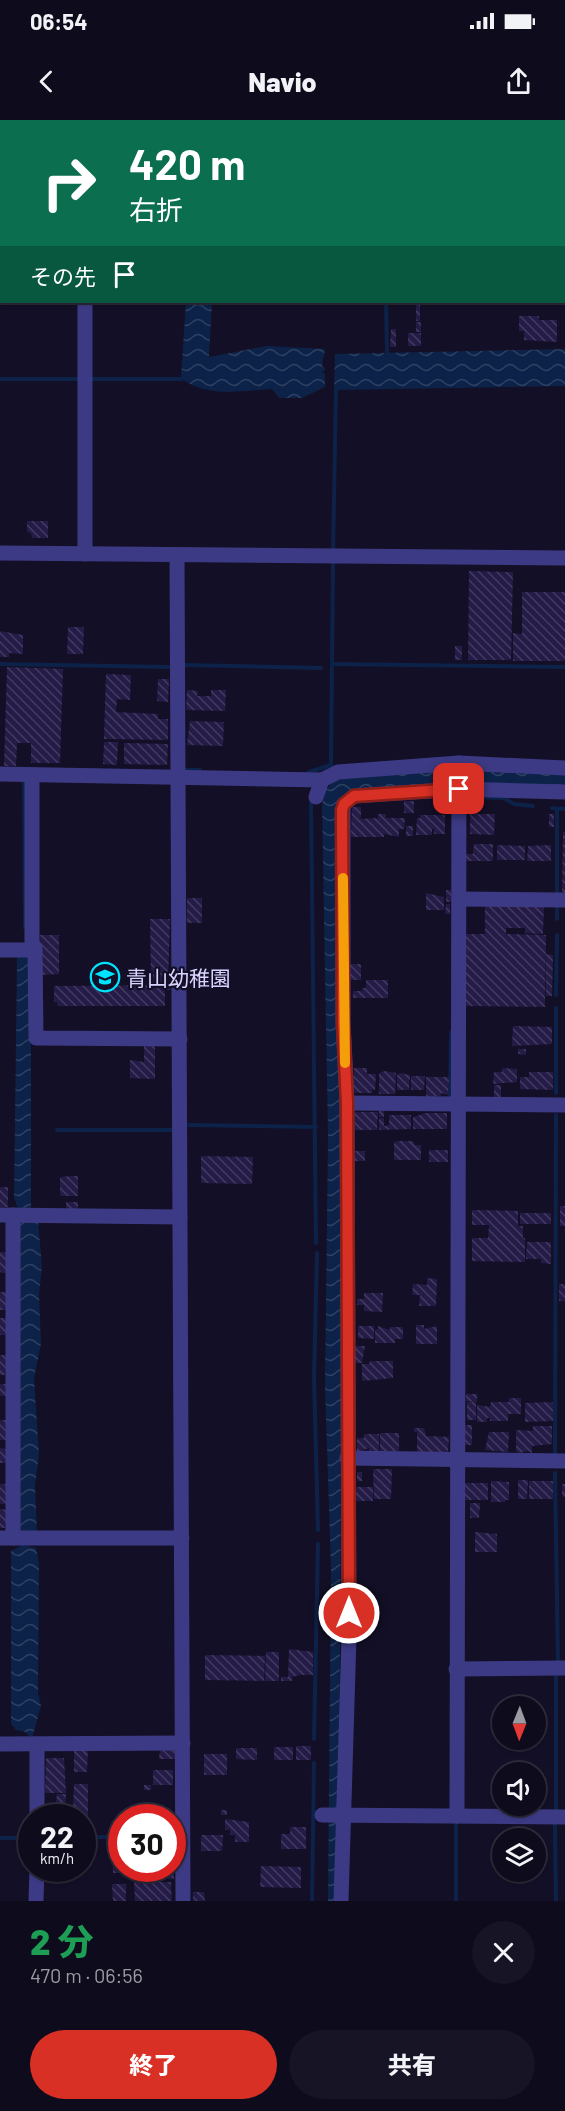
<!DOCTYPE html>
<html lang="ja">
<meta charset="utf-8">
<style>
body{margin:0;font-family:Barlow,"Noto Sans JP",sans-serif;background:#171425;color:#f1f3f6;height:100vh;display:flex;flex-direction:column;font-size:22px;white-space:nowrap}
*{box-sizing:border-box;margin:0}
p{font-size:20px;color:#9b9ba3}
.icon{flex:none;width:33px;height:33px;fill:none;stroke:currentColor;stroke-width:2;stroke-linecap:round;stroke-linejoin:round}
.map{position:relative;height:1781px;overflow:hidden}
.panel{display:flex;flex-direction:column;background:#0e0b1c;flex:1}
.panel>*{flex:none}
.top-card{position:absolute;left:0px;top:0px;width:566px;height:183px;box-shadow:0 2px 4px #0004,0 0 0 2px #2e2b3b;background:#0b6e4f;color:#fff;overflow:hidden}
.needle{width:39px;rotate:181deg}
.buttons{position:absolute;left:492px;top:1576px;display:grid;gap:12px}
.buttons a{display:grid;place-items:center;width:54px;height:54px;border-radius:50%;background:#0e0b1c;box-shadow:0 2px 4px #0004,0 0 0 2px #2e2b3b;font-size:30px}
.speed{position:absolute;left:18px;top:1684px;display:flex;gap:12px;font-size:30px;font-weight:700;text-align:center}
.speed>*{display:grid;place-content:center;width:78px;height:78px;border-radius:50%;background:#0e0b1c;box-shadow:0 2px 4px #0004,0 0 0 2px #2e2b3b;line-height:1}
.speed small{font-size:15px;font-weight:400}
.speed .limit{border:9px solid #d22;background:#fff;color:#111}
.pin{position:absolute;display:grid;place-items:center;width:51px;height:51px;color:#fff;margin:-26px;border-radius:12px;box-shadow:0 3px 9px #0006}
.me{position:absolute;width:66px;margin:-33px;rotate:0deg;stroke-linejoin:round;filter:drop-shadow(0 0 4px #0008)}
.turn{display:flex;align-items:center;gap:21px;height:126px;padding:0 30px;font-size:27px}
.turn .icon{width:78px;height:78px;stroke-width:2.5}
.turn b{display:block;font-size:42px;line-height:51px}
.then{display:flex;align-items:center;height:57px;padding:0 30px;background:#0003;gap:12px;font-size:22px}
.round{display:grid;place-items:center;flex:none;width:63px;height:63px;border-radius:32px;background:#171425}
.head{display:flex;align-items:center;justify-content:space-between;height:102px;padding:0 30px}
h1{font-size:36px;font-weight:800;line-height:45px;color:#1e9e55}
.primary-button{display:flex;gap:12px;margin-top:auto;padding:12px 30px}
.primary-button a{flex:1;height:69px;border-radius:36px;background:#d93025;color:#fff;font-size:24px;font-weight:800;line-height:69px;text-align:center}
.primary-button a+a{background:#171425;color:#f1f3f6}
.status{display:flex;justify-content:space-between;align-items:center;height:42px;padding:0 30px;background:#0e0b1c;direction:ltr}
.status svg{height:16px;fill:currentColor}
header{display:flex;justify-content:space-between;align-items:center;height:78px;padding:0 30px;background:#0e0b1c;font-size:27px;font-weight:800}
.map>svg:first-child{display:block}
.water{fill:url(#water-waves)}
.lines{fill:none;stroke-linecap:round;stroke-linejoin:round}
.stream{stroke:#0c2248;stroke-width:4}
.building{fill:url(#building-back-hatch)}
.street{stroke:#3d3a85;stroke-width:15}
.route-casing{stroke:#8d1f18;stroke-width:15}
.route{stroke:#d93025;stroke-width:10}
.slow{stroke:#f59e0b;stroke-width:10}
.labels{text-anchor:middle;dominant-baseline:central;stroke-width:4.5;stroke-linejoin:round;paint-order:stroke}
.poi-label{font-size:21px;fill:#d9d4ff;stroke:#130f26;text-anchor:start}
</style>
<div class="status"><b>06:54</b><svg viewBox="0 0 49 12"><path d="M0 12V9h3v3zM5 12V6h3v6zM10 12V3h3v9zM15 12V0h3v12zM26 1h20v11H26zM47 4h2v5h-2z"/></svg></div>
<header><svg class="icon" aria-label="back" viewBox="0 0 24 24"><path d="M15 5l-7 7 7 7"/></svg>Navio<svg class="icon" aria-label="share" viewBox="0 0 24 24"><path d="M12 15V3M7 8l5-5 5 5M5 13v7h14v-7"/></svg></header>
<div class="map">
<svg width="565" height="1781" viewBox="0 0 565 1781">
<defs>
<pattern id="water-waves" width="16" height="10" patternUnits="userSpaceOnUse" patternTransform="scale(1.5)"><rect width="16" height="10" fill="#0c2248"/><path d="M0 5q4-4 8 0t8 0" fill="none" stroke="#2f4163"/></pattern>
<pattern id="building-back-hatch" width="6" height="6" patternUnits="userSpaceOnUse" patternTransform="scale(1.5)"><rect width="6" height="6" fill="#241b47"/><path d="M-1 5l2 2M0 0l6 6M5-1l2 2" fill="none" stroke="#433b63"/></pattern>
</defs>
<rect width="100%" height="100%" fill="#130f26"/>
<g class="water">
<path d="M186 182H212L209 237 267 226 325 229 322 246 325 249 322 253H325V267L302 278H279L272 269C243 271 205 278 181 258Z"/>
<path d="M565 229V266L334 270 335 234Z"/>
<path d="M451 648 565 651V666L348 672 341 676 337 686C342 1051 343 1416 337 1781H328L331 1447 325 1267 328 1016 322 684 325 670 340 656Z"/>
<path d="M17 837H31V1090H18L14 1077Z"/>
<path d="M38 1100 42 1146 39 1175 41 1224 34 1258 39 1334 35 1365 37 1415 19 1416 17 1108 21 1101Z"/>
<path d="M23 1425 36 1428 39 1443 38 1572 41 1586 32 1618 25 1612 16 1610 11 1604V1431Z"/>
</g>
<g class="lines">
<g class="stream">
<path d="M383 0V2"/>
<path d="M0 36H2"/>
<path d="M386 182 387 233"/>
<path d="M0 259H78"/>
<path d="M91 259H182L185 257"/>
<path d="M333 431 336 270"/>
<path d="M0 544 169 547"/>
<path d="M332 544 565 547"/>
<path d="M185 545 321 548"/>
<path d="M186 650H200"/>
<path d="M309 652 331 645 333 443"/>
<path d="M24 660 25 808"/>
<path d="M464 677 504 678 514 684 533 686"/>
<path d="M311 680 316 1123"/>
<path d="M552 688 565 689"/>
<path d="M557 689V773"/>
<path d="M557 799V785"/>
<path d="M556 875 557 815"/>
<path d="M556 973V888"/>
<path d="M450 977 451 912"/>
<path d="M189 1005 316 1007"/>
<path d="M57 1010H172"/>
<path d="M317 1133 314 1258 318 1410"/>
<path d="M555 1336 556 995"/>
<path d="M555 1353 558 1543"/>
<path d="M314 1619 318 1424"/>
<path d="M556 1693V1553"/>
<path d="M555 1705 556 1781"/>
<path d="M82 1717H122"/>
<path d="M0 1718H32"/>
<path d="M312 1781 314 1643"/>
<path d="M456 1781V1703"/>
</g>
</g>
<g class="building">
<rect x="416" y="182" width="4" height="19"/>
<path d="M519 196H539V200H557V222L524 220V211H519Z"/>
<rect x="416" y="202" width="5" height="10"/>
<path d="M391 209H396V227H390Z"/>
<rect x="408" y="213" width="13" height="13"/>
<path d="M27 401H48V418H32L31 413 27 412Z"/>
<path d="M469 451 513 452 511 540H468Z"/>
<path d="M522 472H565V541H513V513L522 514Z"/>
<path d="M68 507H84L83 534H67Z"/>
<path d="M0 511 23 515V534L9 533V537H0Z"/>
<rect x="455" y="526" width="7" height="14"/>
<path d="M7 547 63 549 60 643H31V623H17L16 646H4Z"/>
<path d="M106 554 131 555 130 580 117 579 116 592 158 594V599H168V620L104 619Z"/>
<path d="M158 559H169L168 582 157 581Z"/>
<path d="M187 570 198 571 197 576H211V570H226L225 591 186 590Z"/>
<path d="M190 601 224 602 223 626 187 625Z"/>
<path d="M104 622H118L117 645 103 644Z"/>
<path d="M124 623 168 624 167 645 124 644Z"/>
<rect x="404" y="681" width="10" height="12"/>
<path d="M352 687H361V699L378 698V694H386V698H405L404 709H399V717L384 714V717H351Z"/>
<path d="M470 694H495L494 715 470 714Z"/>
<rect x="549" y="694" width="5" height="13"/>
<path d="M420 695H445V714H434V709H432V715H416L417 698H420Z"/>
<rect x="406" y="706" width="7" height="10"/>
<path d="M563 712H565V774H562Z"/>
<path d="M474 724H493V741H466V734H473Z"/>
<path d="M497 725 525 726V740H497Z"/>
<path d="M551 725V741H527L528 726Z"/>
<rect x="446" y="770" width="5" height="12"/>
<path d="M426 773 444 777V790H426Z"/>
<rect x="187" y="778" width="15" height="25"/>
<path d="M446 784H450V794H445Z"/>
<path d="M485 786H544L543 814 525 813V808H506V814L546 815 545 887 465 886V814H485Z"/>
<path d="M150 799H170L168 863H151Z"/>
<path d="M40 815H59V854L41 855Z"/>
<path d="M546 834 553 835 552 876H546Z"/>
<rect x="350" y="844" width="11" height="16"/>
<path d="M366 860H388V878H353V871H362V868H366Z"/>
<path d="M171 865V870H165V886H58L57 882H54V866Z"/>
<path d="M513 906 552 907V924L512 926Z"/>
<path d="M144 926H155V959L130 958V940L144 942Z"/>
<path d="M518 929H526V935L518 934Z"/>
<path d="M354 948H367V954H376L375 970H372V973H352Z"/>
<path d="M502 948 517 949V962L493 964 494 952H502Z"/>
<path d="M385 951 396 953 395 974H379V953Z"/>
<path d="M529 952H553V970L520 969V957H529Z"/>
<path d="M400 953 410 955 409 970H397V955Z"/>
<path d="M411 956H425L424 970H411Z"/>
<path d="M426 957H449L448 975 441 973V976H435V980H426Z"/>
<rect x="494" y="965" width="7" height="12"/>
<rect x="379" y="988" width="5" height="9"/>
<path d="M355 992H378L377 1010H355Z"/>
<path d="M426 993H447V1009H413V997Z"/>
<path d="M389 995H411V1009L379 1010V998H384V1006L389 1005Z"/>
<path d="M400 1021H413L415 1025H421V1040H394V1022Z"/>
<rect x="429" y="1030" width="19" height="12"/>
<rect x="353" y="1031" width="12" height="10"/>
<path d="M201 1036 253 1037 252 1064 201 1063Z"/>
<path d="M71 1056H78V1076H60V1057Z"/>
<rect x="0" y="1067" width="8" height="20"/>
<rect x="66" y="1082" width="12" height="9"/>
<rect x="560" y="1086" width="5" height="20"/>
<path d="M472 1090 518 1091V1106H523V1118H525V1142L472 1141V1118H488L489 1105H472Z"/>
<rect x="520" y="1093" width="31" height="11"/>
<path d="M527 1122H551V1144L541 1143V1139H526Z"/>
<path d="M0 1132H9L7 1154 0 1152Z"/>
<path d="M427 1158 437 1159 436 1186H419L420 1175H412L413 1164 427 1165Z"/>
<rect x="559" y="1164" width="6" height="17"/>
<path d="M0 1172H9L8 1190H0Z"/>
<path d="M364 1173H383L382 1192 364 1191V1185H357V1179H364Z"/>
<path d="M0 1198H9L8 1215H0Z"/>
<path d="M416 1205H424V1209L437 1206V1224H416Z"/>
<path d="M358 1206H374V1219L358 1218Z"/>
<path d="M378 1206 390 1210V1207H403V1219H395V1223H375V1210L378 1209Z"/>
<path d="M353 1226H365L362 1243H353Z"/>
<path d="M0 1235H7L5 1255H0Z"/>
<path d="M370 1241H393V1258L362 1261V1244H369Z"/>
<rect x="0" y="1264" width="9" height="12"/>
<path d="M466 1274H477V1282L466 1281Z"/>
<path d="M509 1278H521V1294H508V1301H490V1298H487V1302H477V1285L490 1287 491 1282H509Z"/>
<rect x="467" y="1282" width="9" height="18"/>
<path d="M553 1282V1301L525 1302V1283Z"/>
<rect x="0" y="1300" width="9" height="20"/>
<rect x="464" y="1305" width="8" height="20"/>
<path d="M533 1306H552V1324L532 1326V1333L528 1331 519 1333 516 1331V1310L533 1311Z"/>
<path d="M414 1308H424L426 1316 449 1317 448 1332H417V1312H414Z"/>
<path d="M489 1312H509L508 1332 485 1330Z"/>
<rect x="380" y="1313" width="19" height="18"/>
<path d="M364 1314H379V1334H369V1328L357 1332V1318H364Z"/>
<path d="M0 1328 7 1329V1343H0Z"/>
<path d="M373 1349H392L391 1379H374Z"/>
<rect x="357" y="1352" width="5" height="9"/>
<path d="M518 1360H528L527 1379H518Z"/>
<path d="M491 1361 509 1362V1380H505V1382H491Z"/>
<rect x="529" y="1361" width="24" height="18"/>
<rect x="464" y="1363" width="24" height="17"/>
<path d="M0 1364H9L8 1384H0Z"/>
<rect x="562" y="1364" width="3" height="13"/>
<rect x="356" y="1367" width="17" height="14"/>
<path d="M470 1383H480L479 1398H470Z"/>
<path d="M0 1389 8 1390 5 1408H0Z"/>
<path d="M475 1412 497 1414V1432H475Z"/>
<path d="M289 1529 313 1532V1555H300L292 1557V1561H281V1557H288Z"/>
<path d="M266 1532H279V1561H265Z"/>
<path d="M205 1535 265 1536 264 1561 205 1560Z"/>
<rect x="296" y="1626" width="15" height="14"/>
<rect x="274" y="1627" width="19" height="13"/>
<path d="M236 1628H257V1640L236 1639Z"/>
<path d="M74 1629 88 1630 87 1652H74Z"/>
<path d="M160 1629 175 1630V1639H159Z"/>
<rect x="204" y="1634" width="23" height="21"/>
<path d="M46 1638H64L66 1673H45Z"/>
<rect x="153" y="1650" width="20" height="15"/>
<path d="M74 1664H88V1708H82V1698H67V1690H73Z"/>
<rect x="144" y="1665" width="7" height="5"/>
<path d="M57 1674H66L65 1691 55 1690Z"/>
<rect x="221" y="1690" width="6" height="5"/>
<path d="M225 1699 249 1702V1722H235V1715H230V1710H225Z"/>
<path d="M290 1707H306V1729H281V1714H290Z"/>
<path d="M201 1715H223L222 1731H201Z"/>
<path d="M122 1728V1749H142V1752H134V1757H122V1753H113V1729Z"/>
<path d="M261 1746 301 1747V1768L260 1767Z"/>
<path d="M165 1754H174V1759H166Z"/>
<path d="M134 1762H171L172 1781H135Z"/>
<path d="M112 1764H126V1781H113Z"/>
<path d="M193 1772H204L205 1781H193Z"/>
</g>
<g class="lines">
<g class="street">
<path d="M84 0V2"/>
<path d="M295 0V2"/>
<path d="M467 0V2"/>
<path d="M564 141H565"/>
<path d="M0 151H2"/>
<path d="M85 182V434"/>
<path d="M0 433 565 438"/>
<path d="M177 435 183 1781"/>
<path d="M0 654 322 660"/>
<path d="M32 655V822L35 829 36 918 180 919"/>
<path d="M316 677 322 660 338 652 459 643 565 648"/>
<path d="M459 779 565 780"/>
<path d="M0 830H35"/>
<path d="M347 983 565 985"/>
<path d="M0 1095 180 1097"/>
<path d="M13 1095V1418"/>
<path d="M347 1338 565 1341"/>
<path d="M0 1418H182"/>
<path d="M456 1549 565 1548"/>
<path d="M0 1624 183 1623"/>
<path d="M322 1695 565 1697"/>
<path d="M457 1696 459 643"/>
<path d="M37 1698V1624"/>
<path d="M36 1781 37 1749"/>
<path d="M341 1781 349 1516 347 983 343 902V690L344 684 354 676 459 669 565 672"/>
</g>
</g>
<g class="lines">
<g class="route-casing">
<path id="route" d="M349 1493 347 983 343 902 342 690 344 684 354 676 459 669"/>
</g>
<use href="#route" class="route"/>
<path class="slow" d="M343 758 345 943"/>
</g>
<defs>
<g id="school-ring" transform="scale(1.5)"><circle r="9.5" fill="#130f26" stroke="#00e5ff" stroke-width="1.5"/><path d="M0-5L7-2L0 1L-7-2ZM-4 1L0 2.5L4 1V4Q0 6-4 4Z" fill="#00e5ff"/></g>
</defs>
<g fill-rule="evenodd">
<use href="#school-ring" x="105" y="857"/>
</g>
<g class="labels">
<g class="poi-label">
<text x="126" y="857">青山幼稚園</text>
</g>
</g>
</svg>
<div class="buttons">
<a><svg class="needle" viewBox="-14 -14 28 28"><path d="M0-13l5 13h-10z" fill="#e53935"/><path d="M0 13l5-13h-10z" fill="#9b9ba3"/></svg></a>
<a><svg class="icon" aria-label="sound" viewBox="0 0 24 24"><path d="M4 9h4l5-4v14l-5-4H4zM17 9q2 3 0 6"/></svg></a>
<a><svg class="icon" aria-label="layers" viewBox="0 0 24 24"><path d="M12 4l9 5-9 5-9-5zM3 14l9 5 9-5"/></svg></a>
</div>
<div class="speed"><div>22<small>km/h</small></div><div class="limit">30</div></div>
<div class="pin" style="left:459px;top:669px;background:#d93025"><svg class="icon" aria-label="arrive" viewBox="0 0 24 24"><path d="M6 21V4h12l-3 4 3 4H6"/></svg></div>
<svg class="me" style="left:349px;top:1493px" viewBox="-20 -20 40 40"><circle r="17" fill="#d93025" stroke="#fff" stroke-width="3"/><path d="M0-11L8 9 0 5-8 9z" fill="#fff"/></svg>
<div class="top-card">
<div class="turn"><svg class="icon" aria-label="right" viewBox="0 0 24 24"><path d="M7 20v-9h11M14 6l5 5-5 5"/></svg><div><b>420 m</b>右折</div></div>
<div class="then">その先<svg class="icon" aria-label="arrive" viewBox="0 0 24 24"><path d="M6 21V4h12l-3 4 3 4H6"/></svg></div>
</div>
</div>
<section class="panel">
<div class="head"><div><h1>2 分</h1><p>470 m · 06:56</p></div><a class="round"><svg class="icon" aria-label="close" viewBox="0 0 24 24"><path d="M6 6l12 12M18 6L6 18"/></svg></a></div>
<div class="primary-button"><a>終了</a><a>共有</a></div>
</section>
